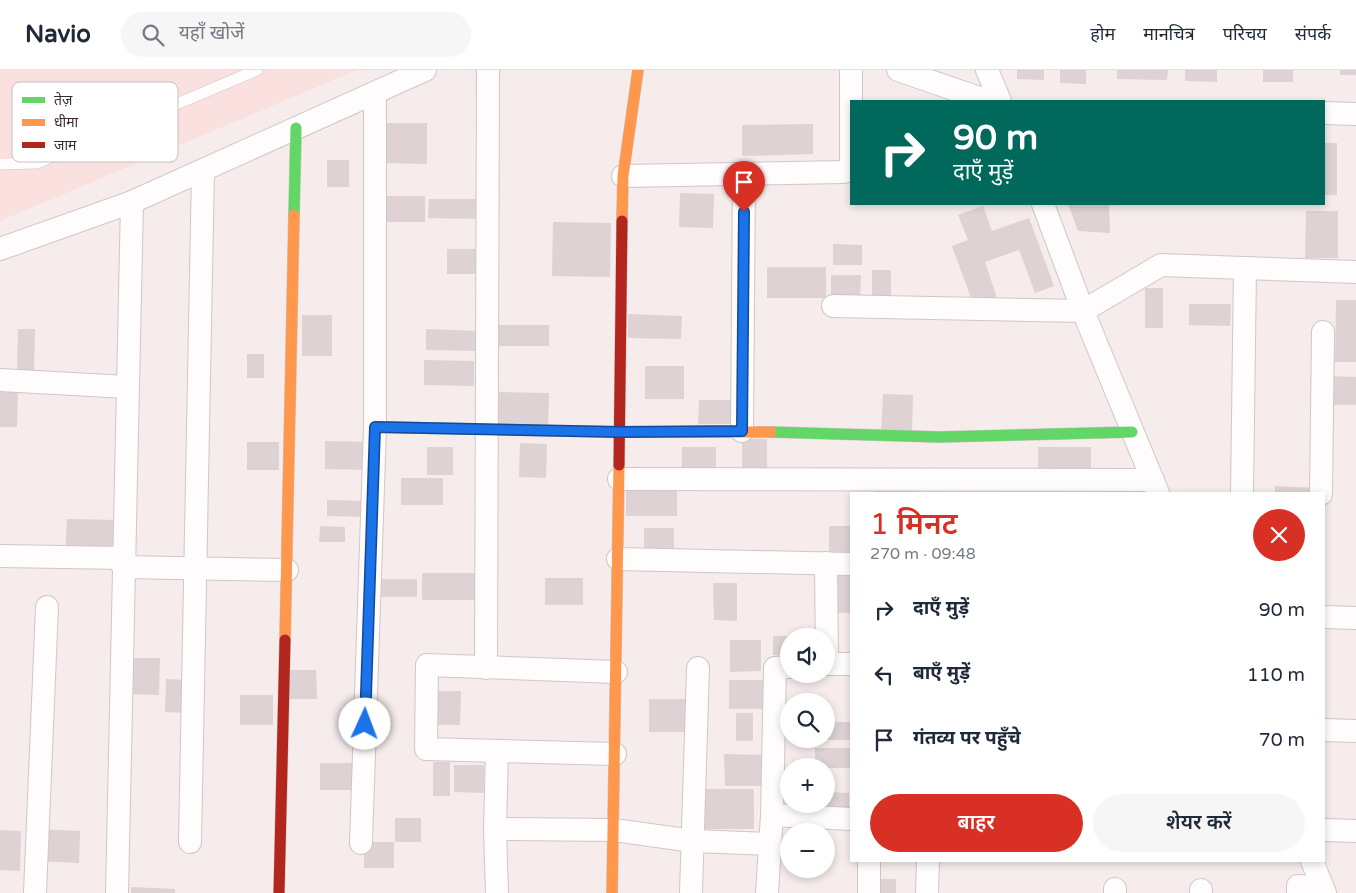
<!DOCTYPE html>
<html lang="hi">
<meta charset="utf-8">
<style>
body{margin:0;font-family:"Varela Round","Noto Sans Devanagari",sans-serif;background:#f6f6f7;color:#1f2937;height:100vh;display:flex;flex-direction:column;font-size:19px;white-space:nowrap}
*{box-sizing:border-box;margin:0}
p{font-size:16px;color:#747a83}
.icon{flex:none;width:28px;height:28px;fill:none;stroke:currentColor;stroke-width:2;stroke-linecap:round;stroke-linejoin:round}
.map{position:relative;flex:1;overflow:hidden}
.sheet{position:absolute;left:850px;top:422px;width:475px;height:370px;display:flex;flex-direction:column;background:#fff;border-radius:0px;box-shadow:0 2px 8px #0003}
.sheet>*{flex:none}
.hud{position:absolute;left:850px;top:30px;width:475px;height:105px;border-radius:0px;box-shadow:0 2px 8px #0003;background:#00695c;color:#fff;overflow:hidden}
.fabs{position:absolute;left:780px;top:558px;display:grid;gap:10px}
.fabs a{display:grid;place-items:center;width:55px;height:55px;border-radius:50%;background:#fff;box-shadow:0 2px 8px #0003;font-size:25px}
.pin{position:absolute;display:grid;place-items:center;width:42px;height:42px;color:#fff;margin:-51px -21px;border-radius:50% 50% 50% 0;rotate:-45deg;box-shadow:0 0 5px #0007}
.pin .icon{rotate:45deg}
.me{position:absolute;width:55px;margin:-28px;rotate:2deg;stroke-linejoin:round;filter:drop-shadow(0 0 4px #0008)}
.turn{display:flex;align-items:center;gap:18px;height:105px;padding:0 20px;font-size:22px}
.turn .icon{width:65px;height:65px;stroke-width:2.5}
.turn b{display:block;font-size:35px;line-height:42px}
.round{display:grid;place-items:center;flex:none;width:52px;height:52px;border-radius:26px;background:#f6f6f7}
.summary{display:flex;align-items:center;justify-content:space-between;height:85px;padding:0 20px}
h1{font-size:30px;font-weight:600;line-height:38px;color:#d93025}
.action{display:flex;gap:10px;margin-top:auto;padding:10px 20px}
.action a{flex:1;height:58px;border-radius:30px;background:#d93025;color:#fff;font-size:20px;font-weight:600;line-height:58px;text-align:center}
.action a+a{background:#f6f6f7;color:#1f2937}
ul{padding:0;list-style:none}
li{display:flex;align-items:center;gap:15px;height:65px;padding:0 20px}
li div{flex:1}
li b{display:block;font-size:19px}
li em{font-style:normal}
header{display:flex;align-items:center;gap:30px;box-sizing:border-box;height:70px;padding:0 25px;background:#fff;border-bottom:1px solid #e0e1e3}
header strong{font-size:24px}
nav{display:flex;gap:28px;margin-inline-start:auto;font-size:18px}
.search{width:350px;height:45px;background:#f6f6f7;display:flex;align-items:center;gap:12px;box-sizing:border-box;padding:0 18px;border-radius:28px;color:#747a83;font-size:19px}
.map>svg:first-child{display:block}
.built{fill:#fae0de}
.building{fill:#ded2d4}
.lines{fill:none;stroke-linecap:round;stroke-linejoin:round}
.lane-casing{stroke:#d1c6c5;stroke-width:12}
.street-casing{stroke:#d1c6c5;stroke-width:24}
.fast-casing{stroke:#d1c6c5;stroke-width:12}
.slow-casing{stroke:#d1c6c5;stroke-width:12}
.jam-casing{stroke:#d1c6c5;stroke-width:12}
.lane{stroke:#fefcfc;stroke-width:11}
.street{stroke:#fefcfc;stroke-width:22}
.fast{stroke:#63d668;stroke-width:11}
.slow{stroke:#ff974d;stroke-width:11}
.jam{stroke:#b3261e;stroke-width:11}
.route-casing{stroke:#114b97;stroke-width:12}
.route{stroke:#1a73e8;stroke-width:9}
.key{fill:#fff;stroke:#c4bfbf;stroke-width:1}
.key-label{font-size:14px;fill:#3a2a29}
</style>
<header>
<strong>Navio</strong>
<div class="search"><svg class="icon" aria-label="search" viewBox="0 0 24 24"><circle cx="10" cy="10" r="6"/><path d="M15 15l6 6"/></svg>यहाँ खोजें</div>
<nav><a>होम</a><a>मानचित्र</a><a>परिचय</a><a>संपर्क</a></nav>
</header>
<div class="map">
<svg width="1356" height="823" viewBox="0 0 1356 823">
<rect width="100%" height="100%" fill="#f5eceb"/>
<path class="built" d="M0 0H357L0 151Z"/>
<g class="building">
<path d="M1017 0H1044V10L1017 9Z"/>
<path d="M1060 0H1086V14L1060 13Z"/>
<path d="M1117 0H1168L1167 10 1117 9Z"/>
<path d="M1185 0H1217V12L1185 11Z"/>
<rect x="1263" y="0" width="30" height="12"/>
<rect x="1340" y="0" width="16" height="5"/>
<path d="M381 53H427V94L381 93Z"/>
<path d="M813 54V84L742 86V55Z"/>
<rect x="1324" y="73" width="13" height="52"/>
<rect x="327" y="90" width="22" height="27"/>
<path d="M680 123 714 124 713 158 679 157Z"/>
<rect x="380" y="126" width="45" height="26"/>
<path d="M429 129H480V149L428 148Z"/>
<path d="M1068 134H1109L1110 163 1078 161Z"/>
<path d="M983 136 992 161 1029 148 1054 216 1035 223 1019 180 985 192 997 228 972 231 952 176 968 170 958 145Z"/>
<path d="M1306 141H1338V188H1305Z"/>
<path d="M553 152 611 153 610 207 552 206Z"/>
<path d="M833 174 862 175V195H833Z"/>
<rect x="447" y="179" width="36" height="25"/>
<rect x="767" y="197" width="59" height="31"/>
<rect x="872" y="200" width="19" height="28"/>
<path d="M831 205H861L860 228H831Z"/>
<rect x="1145" y="218" width="18" height="40"/>
<path d="M1336 230H1356V292H1335Z"/>
<path d="M1189 234H1231L1230 256 1189 255Z"/>
<path d="M628 244 682 246 681 269 628 268Z"/>
<rect x="302" y="245" width="30" height="41"/>
<rect x="494" y="255" width="55" height="21"/>
<path d="M18 259H35L34 302 17 301Z"/>
<path d="M426 259 481 261 480 281 426 280Z"/>
<rect x="247" y="284" width="17" height="24"/>
<path d="M424 290 474 291V316L424 315Z"/>
<rect x="645" y="296" width="39" height="33"/>
<path d="M1325 306 1356 307V335H1325Z"/>
<path d="M0 317H18L17 357H0Z"/>
<path d="M499 322 549 323 548 355 498 354Z"/>
<path d="M883 324 913 325 912 364 881 363Z"/>
<path d="M699 330H736V354H698Z"/>
<rect x="742" y="369" width="25" height="37"/>
<path d="M325 371 370 372V400L325 399Z"/>
<rect x="247" y="372" width="32" height="28"/>
<path d="M520 373 547 374 546 408 519 407Z"/>
<rect x="427" y="377" width="26" height="28"/>
<rect x="682" y="377" width="34" height="27"/>
<rect x="1038" y="377" width="53" height="29"/>
<rect x="401" y="408" width="42" height="27"/>
<path d="M626 416 677 417V446H626Z"/>
<path d="M1275 416 1319 418V424H1275Z"/>
<path d="M875 418 915 419V424H875Z"/>
<path d="M327 430 370 431 369 447 327 446Z"/>
<path d="M67 449 118 450 116 486 65 484Z"/>
<path d="M320 456 345 457V472H319Z"/>
<rect x="829" y="456" width="22" height="33"/>
<rect x="644" y="458" width="30" height="23"/>
<rect x="829" y="502" width="22" height="41"/>
<rect x="422" y="503" width="58" height="27"/>
<rect x="545" y="508" width="38" height="27"/>
<rect x="377" y="509" width="40" height="18"/>
<path d="M713 513H737V551L714 550Z"/>
<rect x="773" y="566" width="16" height="19"/>
<path d="M730 570H761V601L730 602Z"/>
<path d="M125 588H160L159 625 124 624Z"/>
<path d="M286 600H316L317 629H286Z"/>
<path d="M166 609 190 610V643L165 642Z"/>
<rect x="729" y="610" width="40" height="29"/>
<path d="M431 621H461L460 655H431Z"/>
<rect x="240" y="625" width="33" height="30"/>
<rect x="649" y="629" width="40" height="33"/>
<rect x="736" y="643" width="17" height="28"/>
<rect x="826" y="652" width="25" height="18"/>
<path d="M815 678H851V698H826V696H815Z"/>
<path d="M724 684 764 685V716H725Z"/>
<rect x="433" y="692" width="17" height="34"/>
<rect x="320" y="693" width="37" height="27"/>
<path d="M454 695H484V723L454 722Z"/>
<rect x="701" y="719" width="53" height="40"/>
<path d="M826 722 849 723V746H806V734H826Z"/>
<rect x="395" y="748" width="26" height="24"/>
<path d="M39 759 80 761 79 793 37 791Z"/>
<path d="M0 760 21 761 20 801 0 800Z"/>
<rect x="364" y="772" width="30" height="26"/>
<rect x="874" y="809" width="22" height="14"/>
<path d="M131 817 175 819V823H131Z"/>
</g>
<g class="lines">
<g class="lane-casing">
<path id="lane" d="M0 94 37 93 257 0"/>
</g>
<g class="street-casing">
<g id="street">
<path d="M898 0 988 31"/>
<path d="M987 0 1000 31"/>
<path d="M1324 43 1356 44"/>
<path d="M623 106 844 102 849 100 851 94V0"/>
<path d="M1043 134 1083 241 1158 423"/>
<path d="M0 179 132 132 425 0"/>
<path d="M833 236 1083 241 1161 195 1356 202"/>
<path d="M0 310 127 317"/>
<path d="M742 361 744 104"/>
<path d="M619 409 1153 410"/>
<path d="M1242 424 1245 198"/>
<path d="M1321 424 1323 262"/>
<path d="M0 486 123 488"/>
<path d="M618 489 851 494"/>
<path d="M826 493 827 593"/>
<path d="M123 497 287 500"/>
<path d="M1324 547 1356 548"/>
<path d="M826 594H851"/>
<path d="M486 598 488 0"/>
<path d="M1324 660 1356 661"/>
<path d="M615 684 426 679 427 595 616 602"/>
<path d="M772 745 851 749"/>
<path d="M495 759 614 760 693 771 770 774"/>
<path d="M1324 760 1356 761"/>
<path d="M190 772 203 101"/>
<path d="M361 773 375 357V23"/>
<path d="M1312 791 1325 823"/>
<path d="M35 823 47 537"/>
<path d="M117 823 132 132"/>
<path d="M497 823 495 759 497 681"/>
<path d="M691 823 698 598"/>
<path d="M767 823 772 745 775 598 789 597"/>
<path d="M869 823V791"/>
<path d="M927 823 928 791"/>
<path d="M1115 823V819"/>
<path d="M1201 823V820"/>
<path d="M1298 823V816L1323 818"/>
</g>
</g>
<g class="fast-casing">
<g id="fast">
<path d="M294 145 296 58"/>
<path d="M771 362 939 367 1132 362"/>
</g>
</g>
<g class="slow-casing">
<g id="slow">
<path d="M622 151 623 106 638 0"/>
<path d="M375 357 620 362H771"/>
<path d="M285 570 294 145"/>
<path d="M612 823 619 395"/>
</g>
</g>
<g class="jam-casing">
<g id="jam">
<path d="M619 395 622 151"/>
<path d="M279 823 285 570"/>
</g>
</g>
<use href="#lane" class="lane"/>
<use href="#street" class="street"/>
<use href="#fast" class="fast"/>
<use href="#slow" class="slow"/>
<use href="#jam" class="jam"/>
</g>
<g class="lines">
<g class="route-casing">
<path id="route" d="M365 654 375 357 620 362 742 361 744 142"/>
</g>
<use href="#route" class="route"/>
</g>
<rect x="12" y="12" width="166" height="80" rx="8" class="key"/>
<rect x="22" y="27" width="23" height="6" fill="#63d668"/>
<rect x="22" y="49" width="23" height="7" fill="#ff974d"/>
<rect x="22" y="72" width="23" height="6" fill="#b3261e"/>
<g class="key-label">
<text x="54" y="35">तेज़</text>
<text x="54" y="57">धीमा</text>
<text x="54" y="80">जाम</text>
</g>
</svg>
<div class="fabs">
<a><svg class="icon" aria-label="sound" viewBox="0 0 24 24"><path d="M4 9h4l5-4v14l-5-4H4zM17 9q2 3 0 6"/></svg></a>
<a><svg class="icon" aria-label="search" viewBox="0 0 24 24"><circle cx="10" cy="10" r="6"/><path d="M15 15l6 6"/></svg></a>
<a>+</a>
<a>−</a>
</div>
<div class="pin" style="left:744px;top:142px;background:#d93025"><svg class="icon" aria-label="arrive" viewBox="0 0 24 24"><path d="M6 21V4h12l-3 4 3 4H6"/></svg></div>
<svg class="me" style="left:365px;top:654px" viewBox="-20 -20 40 40"><circle r="19" fill="#fff"/><path d="M0-13L10 11 0 6-10 11z" fill="#1a73e8"/></svg>
<div class="hud">
<div class="turn"><svg class="icon" aria-label="right" viewBox="0 0 24 24"><path d="M7 20v-9h11M14 6l5 5-5 5"/></svg><div><b>90 m</b>दाएँ मुड़ें</div></div>
</div>
<section class="sheet">
<div class="summary"><div><h1>1 मिनट</h1><p>270 m · 09:48</p></div><a class="round" style="background:#d93025;color:#fff"><svg class="icon" aria-label="close" viewBox="0 0 24 24"><path d="M6 6l12 12M18 6L6 18"/></svg></a></div>
<ul>
<li><svg class="icon" aria-label="right" viewBox="0 0 24 24"><path d="M7 20v-9h11M14 6l5 5-5 5"/></svg><div><b>दाएँ मुड़ें</b></div><em>90 m</em></li>
<li><svg class="icon" aria-label="left" viewBox="0 0 24 24"><path d="M17 20v-9H6M10 6l-5 5 5 5"/></svg><div><b>बाएँ मुड़ें</b></div><em>110 m</em></li>
<li><svg class="icon" aria-label="arrive" viewBox="0 0 24 24"><path d="M6 21V4h12l-3 4 3 4H6"/></svg><div><b>गंतव्य पर पहुँचे</b></div><em>70 m</em></li>
</ul>
<div class="action"><a>बाहर</a><a>शेयर करें</a></div>
</section>
</div>
